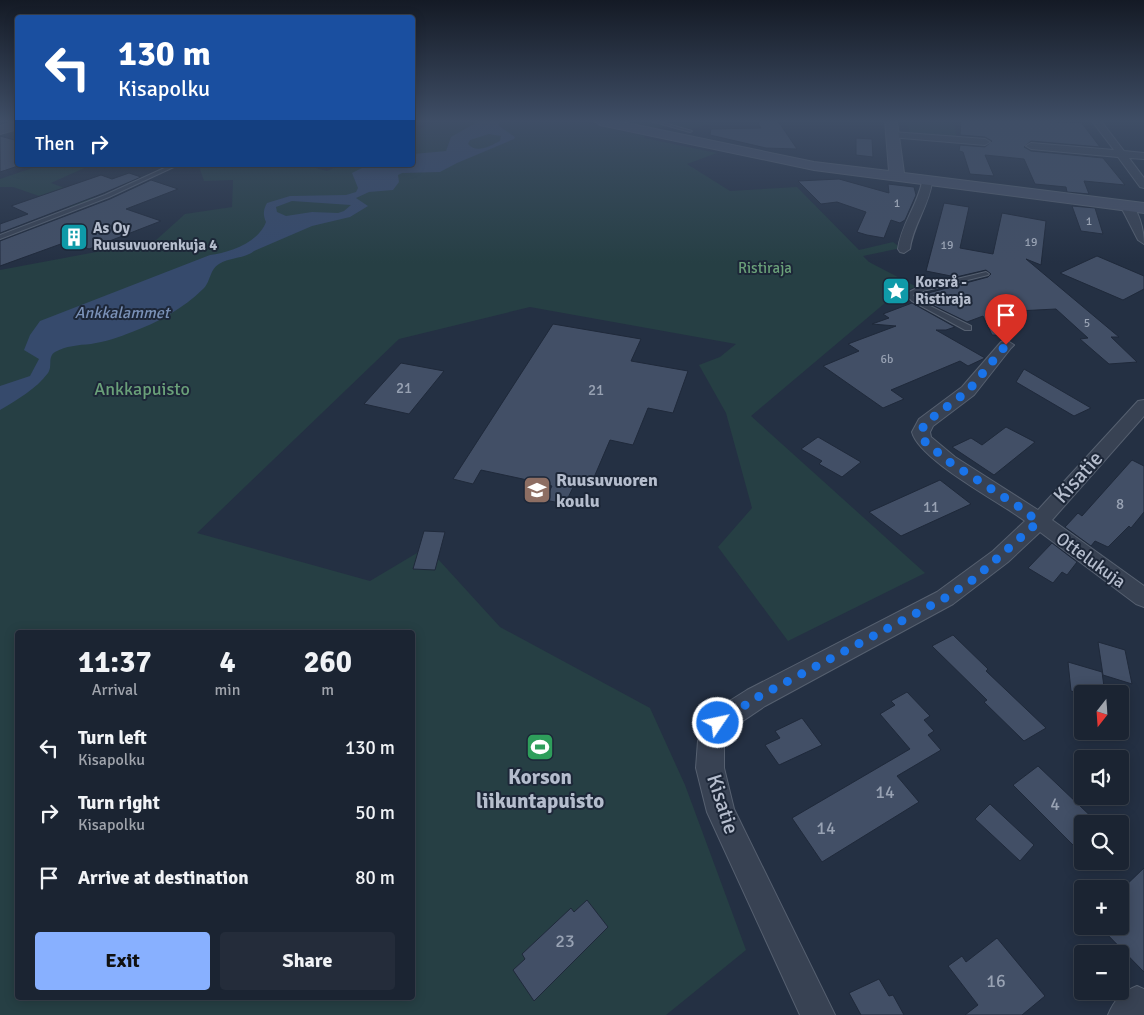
<!DOCTYPE html>
<meta charset="utf-8">
<style>
body{margin:0;font-family:Signika,sans-serif;background:#242c3a;color:#f1f3f6;height:100vh;display:flex;flex-direction:column;font-size:19px;white-space:nowrap}
*{box-sizing:border-box;margin:0}
p{font-size:16px;color:#a0a4ac}
.icon{flex:none;width:28px;height:28px;fill:none;stroke:currentColor;stroke-width:2;stroke-linecap:round;stroke-linejoin:round}
.map{position:relative;flex:1;overflow:hidden}
.panel{position:absolute;left:15px;top:630px;width:400px;height:370px;display:flex;flex-direction:column;background:#1b2432;border-radius:5px;box-shadow:0 2px 12px #0003,0 0 0 1px #39414d}
.panel>*{flex:none}
.top-card{position:absolute;left:15px;top:15px;width:400px;height:152px;border-radius:5px;box-shadow:0 2px 12px #0003,0 0 0 1px #39414d;background:#1a4fa0;color:#fff;overflow:hidden}
.needle{width:32px;rotate:197deg}
.fabs{position:absolute;left:1074px;top:685px;display:grid;gap:10px}
.fabs a{display:grid;place-items:center;width:55px;height:55px;border-radius:5px;background:#1b2432;box-shadow:0 2px 12px #0003,0 0 0 1px #39414d;font-size:25px}
.pin{position:absolute;display:grid;place-items:center;width:42px;height:42px;color:#fff;margin:-51px -21px;border-radius:50% 50% 50% 0;rotate:-45deg;box-shadow:0 0 5px #0007}
.pin .icon{rotate:45deg}
.me{position:absolute;width:55px;margin:-28px;rotate:56deg;stroke-linejoin:round;filter:drop-shadow(0 0 4px #0008)}
.turn{display:flex;align-items:center;gap:18px;height:105px;padding:0 20px;font-size:22px}
.turn .icon{width:65px;height:65px;stroke-width:2.5}
.turn b{display:block;font-size:35px;line-height:42px}
.then{display:flex;align-items:center;height:48px;padding:0 20px;background:#0003;gap:10px;font-size:19px}
.eta{display:flex;justify-content:space-evenly;align-items:center;height:85px;text-align:center}
.eta b{font-size:30px;font-weight:800;line-height:35px}
.action{display:flex;gap:10px;margin-top:auto;padding:10px 20px}
.action a{flex:1;height:58px;border-radius:5px;background:#88b0ff;color:#111;font-size:20px;font-weight:800;line-height:58px;text-align:center}
.action a+a{background:#242c3a;color:#f1f3f6}
ul{padding:0;list-style:none}
li{display:flex;align-items:center;gap:15px;height:65px;padding:0 20px}
li div{flex:1}
li b{display:block;font-size:19px}
li em{font-style:normal}
.map>svg:first-child{display:block}
.green{fill:#263f44;fill-rule:evenodd}
.water{fill:#364a6c;fill-rule:evenodd}
.building{fill:#424f66;stroke:#1f293a}
.lines{fill:none;stroke-linecap:round;stroke-linejoin:round}
.lane-casing{stroke:#566070;stroke-width:2}
.street-casing{stroke:#566070;stroke-width:2}
.secondary-casing{stroke:#566070;stroke-width:2}
.lane{fill:#384253;fill-rule:evenodd}
.street{fill:#384253;fill-rule:evenodd}
.secondary{fill:#465066;fill-rule:evenodd}
.route{stroke:#1a73e8;stroke-width:9;stroke-dasharray:0 16.2}
.labels{text-anchor:middle;dominant-baseline:central;stroke-width:4;stroke-linejoin:round;paint-order:stroke}
.far-number-label{font-size:12px;fill:#98a2b3}
.far-poi-label{font-size:15px;font-weight:bold;fill:#b5bdcd;stroke:#1d2738;text-anchor:start}
.far-park-label{font-size:15px;fill:#6aa079;stroke:#1d2738}
.number-label{font-size:15px;fill:#98a2b3}
.far-water-label{font-size:16px;font-style:italic;fill:#7a91b7;stroke:#1d2738}
.park-label{font-size:18px;fill:#6aa079;stroke:#1d2738}
.poi-label{font-size:18px;font-weight:bold;fill:#b5bdcd;stroke:#1d2738;text-anchor:start}
.street-label{font-size:18px;fill:#b5bdcd;stroke:#1d2738}
.near-number-label{font-size:18px;fill:#98a2b3}
.near-street-label{font-size:21px;fill:#b5bdcd;stroke:#1d2738}
.near-poi-label{font-size:21px;font-weight:bold;fill:#b5bdcd;stroke:#1d2738}
</style>
<div class="map">
<svg width="1144" height="1015" viewBox="0 0 1144 1015">
<rect width="100%" height="100%" fill="#243043"/>
<g class="green">
<path d="M437 121H577L645 136 644 138 717 153 687 164 730 191 797 187 859 250 893 242 901 248 863 256 869 262 917 287 898 292 751 416 925 573 788 641 718 547 752 508 726 413 699 365 720 357 736 344 530 307 399 339 197 533 370 581 427 547 500 627 650 708 685 785 746 950 666 1015H0V270L155 241 185 214 232 207 233 180 204 181 199 166 195 165H304L327 171 340 165H412L413 132ZM18 632H412V998H18Z"/>
<path d="M617 121H665L671 123 718 121 693 129 672 125 653 128Z"/>
<path d="M905 121H953L957 138 911 133Z"/>
<path d="M41 165H91L51 183 94 199 71 207 13 187H0V179Z"/>
</g>
<path class="water" d="M479 121H499V126L515 137 514 139 457 163 440 172 402 173 398 175 399 182 393 190 369 192 356 198 368 206 350 217 312 226 254 251C244 259 230 257 219 264 209 270 211 282 203 289 184 308 157 323 132 332 120 337 104 342 91 344 78 345 66 346 55 352 47 357 53 366 48 373 36 389 17 400 0 410V386L30 376 39 359 24 350 30 335 40 321 210 255C229 253 259 242 266 222 263 215 263 210 267 203L290 196 346 195 356 192 358 188 352 173 368 165H412L413 154 446 151 451 137ZM489 134 501 136 500 141C490 146 477 154 468 144L470 140ZM292 201 351 205 344 211 338 213 312 212 286 216 277 212 276 207Z"/>
<g class="building">
<path d="M757 121H778L797 149 766 148 710 135 711 129 761 128Z"/>
<path d="M961 121 1081 122 1100 147 1031 141 1024 147 1031 151 1103 158 1125 185 1084 181 1089 194 1067 192 1066 187 1035 184 1024 159 985 155 994 176 970 174 963 152 959 151 960 145 985 147 992 141 985 137 960 135Z"/>
<path d="M0 136 18 141V166L0 172Z"/>
<path d="M856 138 872 139 873 157 856 155Z"/>
<path d="M129 173 141 177 104 193 0 233V224L28 214 11 206 101 175 112 179Z"/>
<path d="M839 179 889 193 888 184 914 187 916 195 905 220 900 223 891 220 884 238 867 235 857 232 866 212 837 202 821 204 798 181Z"/>
<path d="M151 180 178 189 126 209 161 221 89 249 69 241 0 266V241L110 199Z"/>
<path d="M944 203 969 207 960 248 993 254 1002 213 1046 221 1041 265 1026 259 1119 337H1111L1137 362 1109 364 1080 339 1088 338 1056 309 998 312 1010 336 992 335 983 316 967 322 922 300 917 296 988 277 991 274 986 270 956 277 926 271Z"/>
<path d="M1072 206 1095 208 1103 234 1081 231Z"/>
<path d="M1097 256 1144 276V289L1123 300 1060 273Z"/>
<path d="M912 303 955 327 946 330H936L985 358 968 366 960 361 891 390 904 399 883 408 823 366 859 351 848 344 896 326 872 324 889 318 883 314Z"/>
<path d="M553 324 641 339 631 361 688 371 673 413 648 408 633 445 610 440 592 482 577 479 565 504 545 500 552 486 532 481 481 470 473 484 453 479Z"/>
<path d="M401 363 444 371 409 414 364 404Z"/>
<path d="M1024 369 1091 408 1074 416 1016 382Z"/>
<path d="M1006 427 1035 442 994 475 952 447 971 438 982 445Z"/>
<path d="M818 437 861 462 842 477 819 464 822 461 801 449Z"/>
<path d="M1132 460 1144 466V512L1131 528 1129 526 1108 547 1095 541 1091 546 1065 527 1078 513 1082 516Z"/>
<path d="M940 480 971 504 901 536 869 512Z"/>
<path d="M424 531 445 532 435 570 413 569Z"/>
<path d="M1052 543 1077 562 1067 575 1062 572 1053 583 1028 568Z"/>
<path d="M953 635 988 669 986 671 1046 728 1024 741 984 702 987 700 932 646Z"/>
<path d="M1098 642 1125 650 1132 684 1103 675Z"/>
<path d="M1068 662 1102 672 1105 694H1082L1071 691Z"/>
<path d="M907 692 930 716 924 720 934 731 928 735 941 750 897 776 919 802 822 862 792 818 910 749 880 714 895 705 891 701Z"/>
<path d="M802 718 822 745 779 765 765 745 780 738 775 731Z"/>
<path d="M1038 766 1099 824H1082V854L1013 785Z"/>
<path d="M990 804 1034 845 1020 861 975 819Z"/>
<path d="M1144 868V972L1099 926H1120V891Z"/>
<path d="M587 900 608 927 534 1001 513 970 525 959 522 954 571 908 574 912Z"/>
<path d="M997 938 1045 996 1022 1015H965L978 1005 948 966 962 956 966 962Z"/>
<path d="M879 979 889 996 893 995 904 1015H861L849 993Z"/>
</g>
<g class="lines">
<g class="lane-casing">
<g id="lane">
<path d="M651 121H657L692 131 690 132Z"/>
<path d="M171 165H178L109 197 0 239V235L105 195Z"/>
<path d="M986 272 989 274 988 275 919 292 913 295 916 299 971 326V330H965L912 301 905 294 915 289Z"/>
</g>
</g>
<g class="street-casing">
<g id="street">
<path d="M1092 121H1101L1124 151 1144 153V159L1129 158 1144 178V188L1140 187 1118 157 1031 149 1026 146 1031 143 1114 150Z"/>
<path d="M893 132 985 139 990 142 985 145 890 137 888 135Z"/>
<path d="M927 179 932 182C929 206 913 225 910 249L904 253 900 252 898 249C901 225 917 206 922 182Z"/>
<path d="M1126 202C1139 205 1144 232 1144 244L1138 240 1120 205Z"/>
<path d="M1006 340 1014 345 1011 348 974 395 933 426 930 432 931 437 955 457 1038 510 1138 401 1144 400V416L1052 520 1144 586V607L1136 604 1040 532 1008 562 953 604 765 706 728 731 724 741V768L734 809 835 1015H800L707 812 696 768 698 741 709 714 747 690 937 592 993 551 1025 521C1000 502 919 460 912 432L919 419 962 387 1001 342Z"/>
<path d="M1137 986 1144 989V1015H1108C1114 1000 1122 992 1137 986Z"/>
</g>
</g>
<g class="secondary-casing">
<g id="secondary">
<path d="M18 121V129L0 134V126Z"/>
<path d="M594 121H617L814 162 889 171 885 121H897L904 173 1144 203V213L814 170 600 125Z"/>
</g>
</g>
<use href="#lane" class="lane"/>
<use href="#street" class="street"/>
<use href="#secondary" class="secondary"/>
</g>
<linearGradient id="sky" x2="0" y2="1"><stop stop-color="#141a25"/><stop offset="0.46" stop-color="#3f4e66"/><stop offset="1" stop-color="#3f4e66" stop-opacity="0"/></linearGradient>
<rect width="1144" height="263" fill="url(#sky)"/>
<g class="lines">
<path class="route" d="M718 723 756 698 945 598 974 579 1038 522 1024 510 948 461 923 440 921 432 925 423 968 391 1006 345"/>
</g>
<defs>
<g id="building-square" transform="scale(1.4375)"><rect x="-9" y="-9" width="18" height="18" rx="4" fill="#0f9aa8" stroke="#1d2738"/><path d="M-4-6H4V6H1V3H-1V6H-4ZM-2.5-4.3h1.7v1.8h-1.7ZM.8-4.3h1.7v1.8H.8ZM-2.5-1h1.7V.8h-1.7ZM.8-1h1.7V.8H.8Z" fill="#fff"/></g>
<g id="sight-square" transform="scale(1.4375)"><rect x="-9" y="-9" width="18" height="18" rx="4" fill="#0f9aa8" stroke="#1d2738"/><path d="M0-6L1.8-2.2L6-1.7L2.9 1.2L3.7 5.4L0 3.3L-3.7 5.4L-2.9 1.2L-6-1.7L-1.8-2.2Z" fill="#fff"/></g>
<g id="school-square" transform="scale(1.4375)"><rect x="-9" y="-9" width="18" height="18" rx="4" fill="#8d6e63" stroke="#1d2738"/><path d="M0-5L7-2L0 1L-7-2ZM-4 1L0 2.5L4 1V4Q0 6-4 4Z" fill="#fff"/></g>
<g id="stadium-square" transform="scale(1.4375)"><rect x="-9" y="-9" width="18" height="18" rx="4" fill="#2e9e5b" stroke="#1d2738"/><path d="M0-5a6.5 5 0 1 0 0 10a6.5 5 0 1 0 0-10ZM-3.5-1.8h7v3.6h-7Z" fill="#fff"/></g>
</defs>
<g fill-rule="evenodd">
<use href="#building-square" x="74" y="237"/>
<use href="#sight-square" x="896" y="291"/>
<use href="#school-square" x="537" y="490"/>
<use href="#stadium-square" x="540" y="747"/>
</g>
<g class="labels">
<g class="far-number-label">
<text x="897" y="203">1</text>
<text x="1089" y="221">1</text>
<text x="1031" y="242">19</text>
<text x="947" y="245">19</text>
<text x="1087" y="323">5</text>
<text x="887" y="359">6b</text>
</g>
<g class="far-poi-label">
<text x="93" y="228">As Oy<tspan x="93" dy="17">Ruusuvuorenkuja 4</tspan></text>
<text x="915" y="282">Korsrå -<tspan x="915" dy="17">Ristiraja</tspan></text>
</g>
<g class="far-park-label">
<text x="765" y="268">Ristiraja</text>
</g>
<g class="number-label">
<text x="404" y="388">21</text>
<text x="596" y="390">21</text>
<text x="1120" y="504">8</text>
<text x="931" y="507">11</text>
</g>
<g class="far-water-label">
<text x="122" y="313">Ankkalammet</text>
</g>
<g class="park-label">
<text x="142" y="389">Ankkapuisto</text>
</g>
<g class="poi-label">
<text x="556" y="480">Ruusuvuoren<tspan x="556" dy="21">koulu</tspan></text>
</g>
<g class="street-label">
<text transform="translate(1091 560) rotate(36)">Ottelukuja</text>
</g>
<g class="near-number-label">
<text x="885" y="792">14</text>
<text x="1055" y="804">4</text>
<text x="826" y="828">14</text>
<text x="565" y="941">23</text>
<text x="996" y="981">16</text>
</g>
<g class="near-street-label">
<text transform="translate(1078 477) rotate(-48)">Kisatie</text>
<text transform="translate(723 804) rotate(72)">Kisatie</text>
</g>
<g class="near-poi-label">
<text x="540" y="777">Korson<tspan x="540" dy="24">liikuntapuisto</tspan></text>
</g>
</g>
</svg>
<div class="fabs">
<a><svg class="needle" viewBox="-14 -14 28 28"><path d="M0-13l5 13h-10z" fill="#e53935"/><path d="M0 13l5-13h-10z" fill="#a0a4ac"/></svg></a>
<a><svg class="icon" aria-label="sound" viewBox="0 0 24 24"><path d="M4 9h4l5-4v14l-5-4H4zM17 9q2 3 0 6"/></svg></a>
<a><svg class="icon" aria-label="search" viewBox="0 0 24 24"><circle cx="10" cy="10" r="6"/><path d="M15 15l6 6"/></svg></a>
<a>+</a>
<a>−</a>
</div>
<div class="pin" style="left:1006px;top:345px;background:#d93025"><svg class="icon" aria-label="arrive" viewBox="0 0 24 24"><path d="M6 21V4h12l-3 4 3 4H6"/></svg></div>
<svg class="me" style="left:718px;top:723px" viewBox="-20 -20 40 40"><circle r="17" fill="#1a73e8" stroke="#fff" stroke-width="3"/><path d="M0-11L8 9 0 5-8 9z" fill="#fff"/></svg>
<div class="top-card">
<div class="turn"><svg class="icon" aria-label="left" viewBox="0 0 24 24"><path d="M17 20v-9H6M10 6l-5 5 5 5"/></svg><div><b>130 m</b>Kisapolku</div></div>
<div class="then">Then<svg class="icon" aria-label="right" viewBox="0 0 24 24"><path d="M7 20v-9h11M14 6l5 5-5 5"/></svg></div>
</div>
<section class="panel">
<div class="eta">
<div><b>11:37</b><p>Arrival</p></div>
<div><b>4</b><p>min</p></div>
<div><b>260</b><p>m</p></div>
</div>
<ul>
<li><svg class="icon" aria-label="left" viewBox="0 0 24 24"><path d="M17 20v-9H6M10 6l-5 5 5 5"/></svg><div><b>Turn left</b><p>Kisapolku</p></div><em>130 m</em></li>
<li><svg class="icon" aria-label="right" viewBox="0 0 24 24"><path d="M7 20v-9h11M14 6l5 5-5 5"/></svg><div><b>Turn right</b><p>Kisapolku</p></div><em>50 m</em></li>
<li><svg class="icon" aria-label="arrive" viewBox="0 0 24 24"><path d="M6 21V4h12l-3 4 3 4H6"/></svg><div><b>Arrive at destination</b></div><em>80 m</em></li>
</ul>
<div class="action"><a>Exit</a><a>Share</a></div>
</section>
</div>
